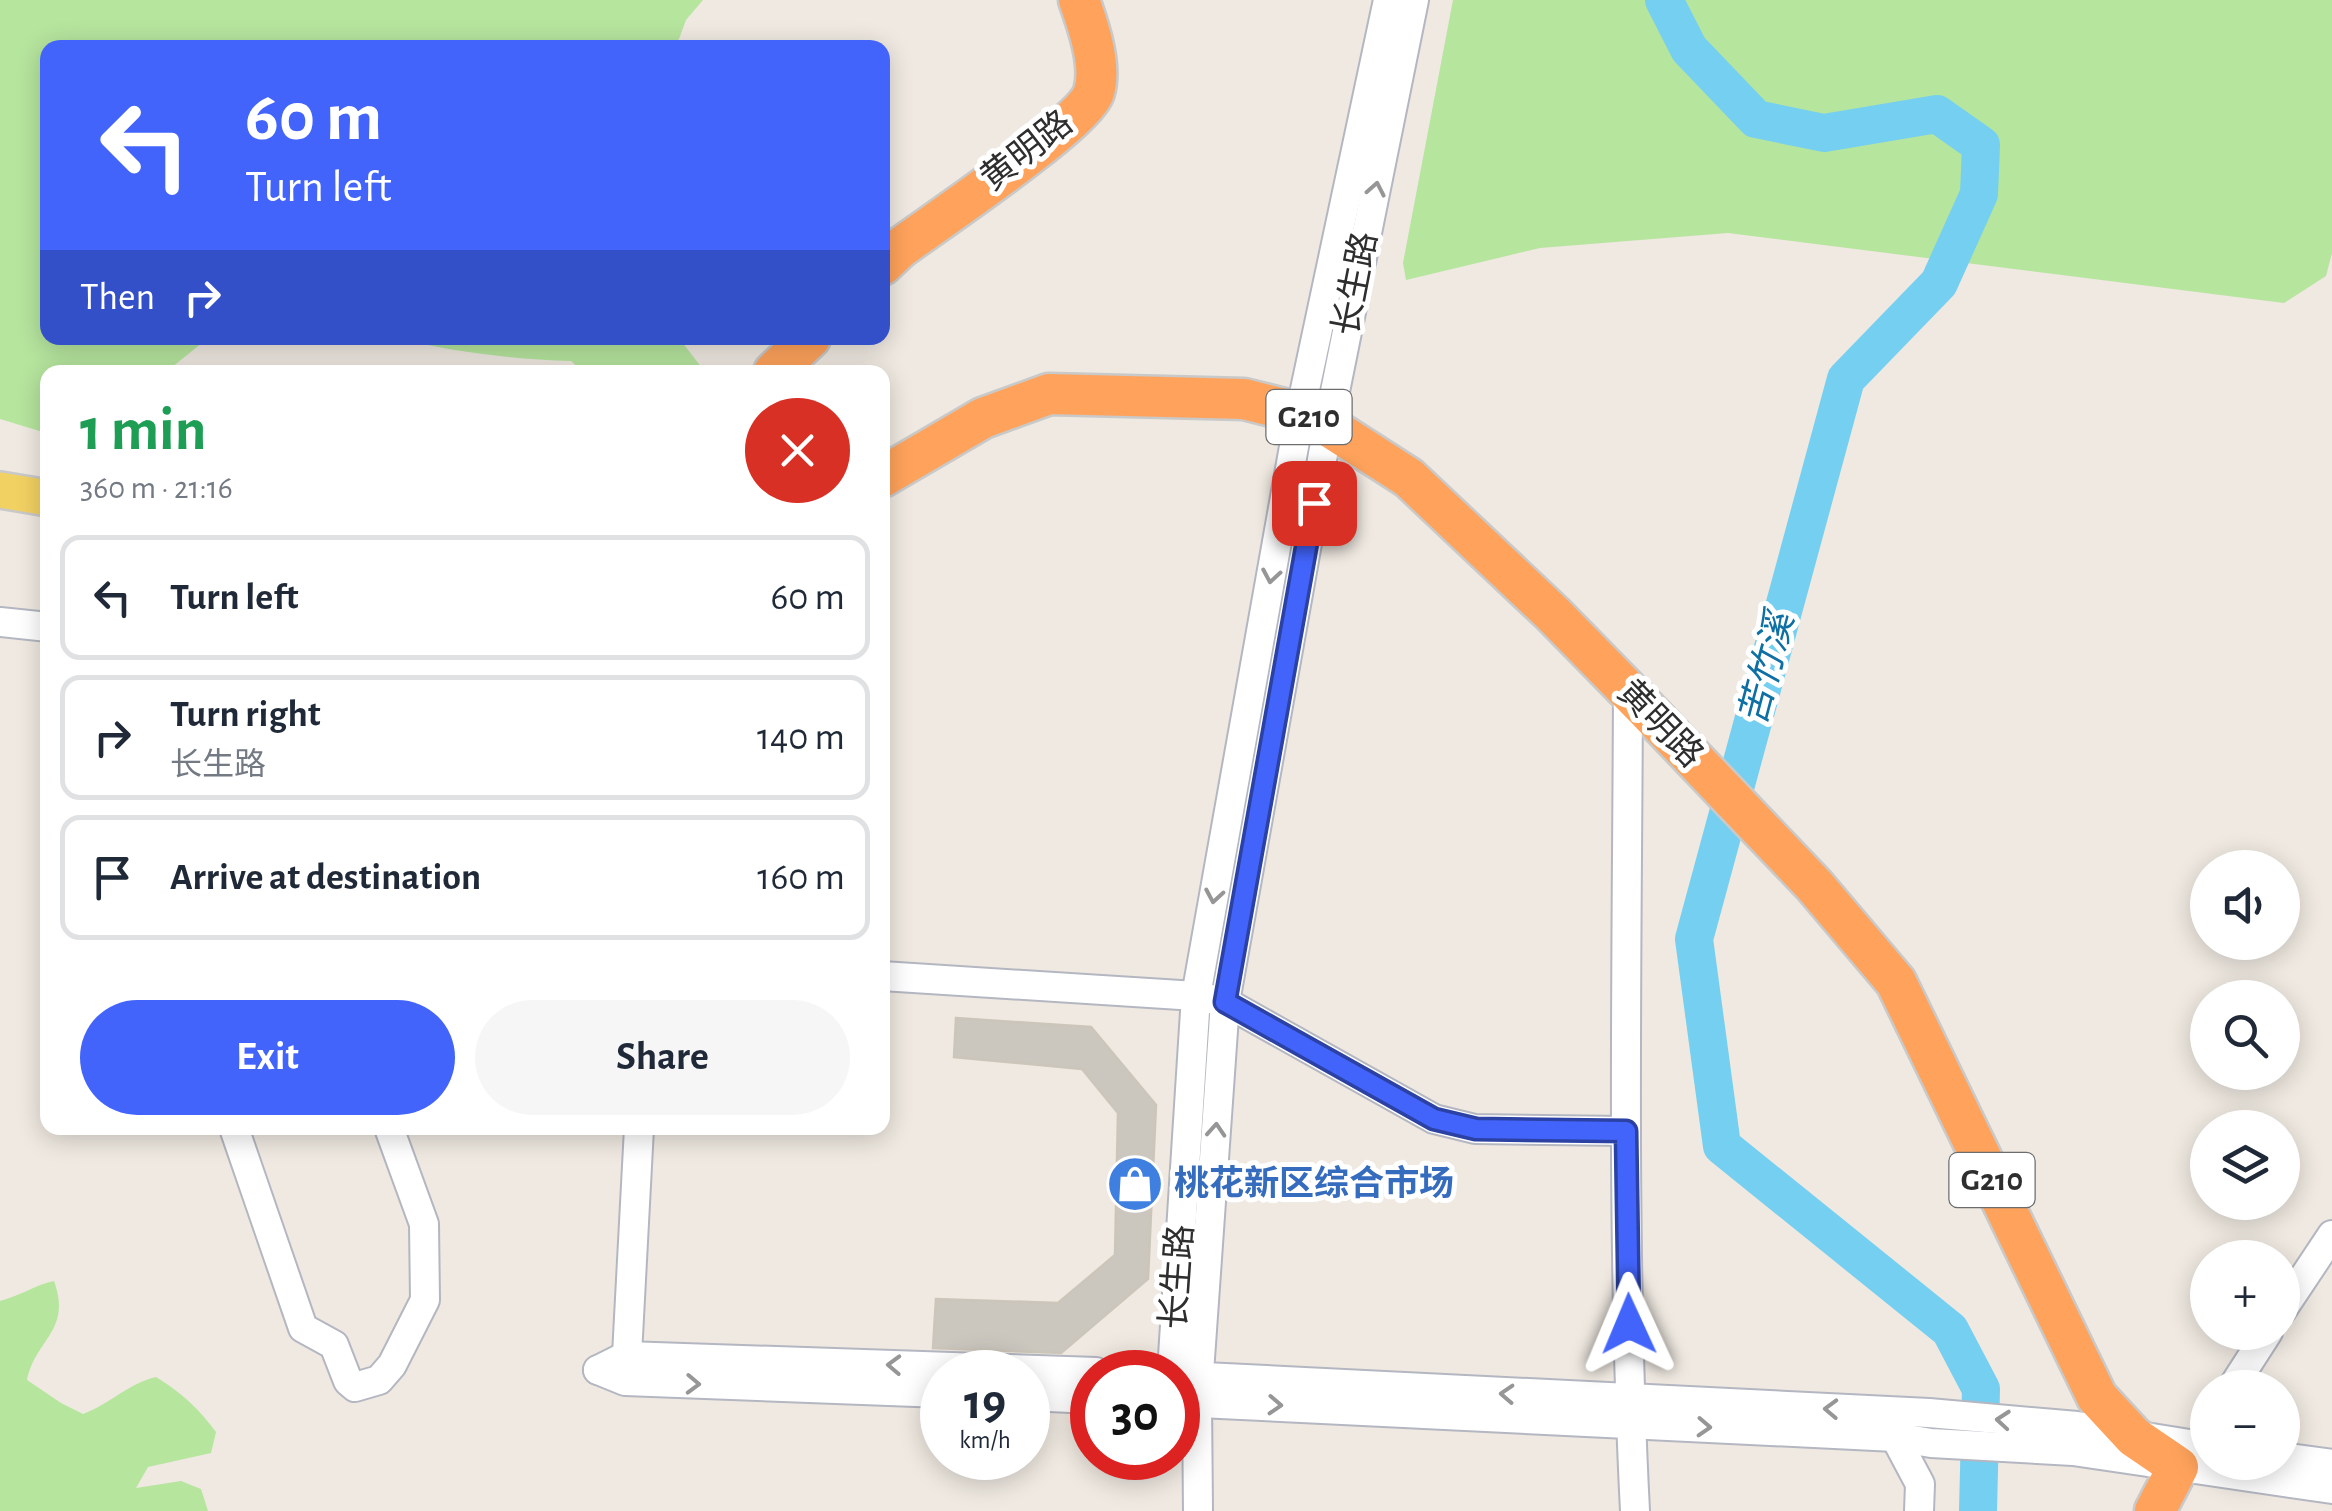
<!DOCTYPE html>
<meta charset="utf-8">
<style>
body{margin:0;font-family:"Alegreya Sans","Noto Sans SC",sans-serif;background:#f6f6f7;color:#1f2937;height:100vh;display:flex;flex-direction:column;font-size:38px;white-space:nowrap}
*{box-sizing:border-box;margin:0}
p{font-size:32px;color:#747a83}
.icon{flex:none;width:55px;height:55px;fill:none;stroke:currentColor;stroke-width:2;stroke-linecap:round;stroke-linejoin:round}
.map{position:relative;flex:1;overflow:hidden}
.sheet{position:absolute;left:40px;top:365px;width:850px;height:770px;display:flex;flex-direction:column;background:#fff;border-radius:20px;box-shadow:0 5px 25px #0003}
.sheet>*{flex:none}
.guide{position:absolute;left:40px;top:40px;width:850px;height:305px;border-radius:20px;box-shadow:0 5px 25px #0003;background:#4264fb;color:#fff;overflow:hidden}
.buttons{position:absolute;left:2190px;top:850px;display:grid;gap:20px}
.buttons a{display:grid;place-items:center;width:110px;height:110px;border-radius:50%;background:#fff;box-shadow:0 5px 25px #0003;font-size:50px}
.speed{position:absolute;left:920px;top:1350px;display:flex;gap:20px;font-size:50px;font-weight:700;text-align:center}
.speed>*{display:grid;place-content:center;width:130px;height:130px;border-radius:50%;background:#fff;box-shadow:0 5px 25px #0003;line-height:1}
.speed small{font-size:25px;font-weight:400}
.speed .limit{border:15px solid #d22;background:#fff;color:#111}
.pin{position:absolute;display:grid;place-items:center;width:85px;height:85px;color:#fff;margin:-42px;border-radius:20px;box-shadow:0 5px 15px #0006}
.me{position:absolute;width:110px;margin:-55px;rotate:359deg;stroke-linejoin:round;filter:drop-shadow(0 0 8px #0008)}
.turn{display:flex;align-items:center;gap:35px;height:210px;padding:0 40px;font-size:45px}
.turn .icon{width:130px;height:130px;stroke-width:2.5}
.turn b{display:block;font-size:70px;line-height:85px}
.then{display:flex;align-items:center;height:95px;padding:0 40px;background:#0003;gap:20px;font-size:38px}
.round{display:grid;place-items:center;flex:none;width:105px;height:105px;border-radius:52px;background:#f6f6f7}
.summary{display:flex;align-items:center;justify-content:space-between;height:170px;padding:0 40px}
h1{font-size:60px;font-weight:700;line-height:75px;color:#1e9e55}
.button{display:flex;gap:20px;margin-top:auto;padding:20px 40px}
.button a{flex:1;height:115px;border-radius:60px;background:#4264fb;color:#fff;font-size:40px;font-weight:700;line-height:115px;text-align:center}
.button a+a{background:#f6f6f7;color:#1f2937}
ul{padding:0;list-style:none}
li{display:flex;align-items:center;gap:30px;height:125px;margin:0 20px 15px;padding:0 20px;border:5px solid #e0e1e3;border-radius:20px}
li div{flex:1}
li b{display:block;font-size:38px}
li em{font-style:normal}
.map>svg:first-child{display:block}
.green{fill:#b6e59e}
.lines{fill:none;stroke-linecap:round;stroke-linejoin:round}
.river{stroke:#75cff0;stroke-width:38}
.building{fill:#cbc7bf;stroke:#cbc5ba;stroke-width:2.5}
.minor-casing{stroke:#b4b7c1;stroke-width:32}
.major-casing{stroke:#c9c9c9;stroke-width:40}
.highway-casing{stroke:#c9c9c9;stroke-width:45}
.minor{stroke:#fff;stroke-width:28}
.major{stroke:#f2d163;stroke-width:35}
.highway{stroke:#ffa35c;stroke-width:40}
.oneway{stroke:#969696}
.route-casing{stroke:#2b41a3;stroke-width:25}
.route{stroke:#4264fb;stroke-width:18}
.labels{text-anchor:middle;dominant-baseline:central;stroke-width:10;stroke-linejoin:round;paint-order:stroke}
.shield{fill:#fff;stroke:#6d6d6d;stroke-width:2.5}
.shield-label{font-size:32px;font-weight:bold;fill:#2e2e2e}
.street-label{font-size:35px;fill:#2e2e2e;stroke:#fff}
.shop-label{font-size:35px;font-weight:bold;fill:#366cbe;stroke:#fff;text-anchor:start}
.water-label{font-size:38px;font-style:italic;fill:#0d6fa3;stroke:#fff}
</style>
<div class="map">
<svg width="2332" height="1511" viewBox="0 0 2332 1511">
<rect width="100%" height="100%" fill="#efe9e1"/>
<g class="green">
<path d="M0 0H703L686 20 676 47 48 48V338H208L166 372H48L46 433 0 419Z"/>
<path d="M1453 0H2332V253L2326 276 2284 303 1728 233 1540 248 1406 280 1403 263Z"/>
<path d="M395 338H679L705 372H583L571 361C510 359 454 352 395 338Z"/>
<path d="M54 1281C72 1331 36 1338 27 1380L61 1403 83 1414C110 1404 129 1383 156 1377 181 1392 199 1409 216 1432L211 1453 148 1467 136 1488 181 1481 201 1489 208 1511H0V1301C20 1296 35 1285 54 1281Z"/>
</g>
<g class="lines">
<path class="river" d="M1664 0 1689 49 1756 119 1824 133 1937 114 1981 145 1979 194 1939 283 1846 379 1694 939 1722 1146 1950 1330 1981 1389 1978 1511"/>
</g>
<path class="building" d="M956 1018 1091 1027 1156 1105 1148 1279 1061 1353 933 1348 936 1299 1058 1303 1115 1255 1118 1113 1082 1069 954 1057Z"/>
<g class="lines">
<g class="minor-casing">
<g id="minor">
<path d="M0 622 48 627"/>
<path d="M1628 691C1627 964 1621 1238 1635 1511"/>
<path d="M882 976 1196 996 1225 1002 1434 1119 1475 1129 1626 1131"/>
<path d="M234 1128 303 1328 334 1345 348 1381 355 1387 379 1380 392 1365 425 1300 424 1224 389 1128"/>
<path d="M2282 1310 2332 1235"/>
<path d="M598 1370 626 1356 1096 1372"/>
<path d="M598 1370 625 1381 942 1393"/>
<path d="M1172 1372 1196 996 1300 413 1388 0"/>
<path d="M626 1374 639 1128"/>
<path d="M1184 1376 1929 1413 2077 1426 2208 1447"/>
<path d="M2232 1388 2268 1332"/>
<path d="M1028 1396 1092 1399"/>
<path d="M1179 1402 1895 1437 1931 1443 2073 1451 2332 1489"/>
<path d="M1895 1437 1920 1484 1919 1511"/>
<path d="M2282 1457 2332 1464"/>
<path d="M1198 1511 1197 1401 1225 1002 1328 426 1414 0"/>
</g>
</g>
<g class="major-casing">
<path id="major" d="M0 490 48 498"/>
</g>
<g class="highway-casing">
<g id="highway">
<path d="M882 265 900 248C934 223 1085 122 1094 92 1102 65 1088 25 1079 0"/>
<path d="M774 372 810 338"/>
<path d="M882 477 983 418 1049 394 1244 399 1300 413 1328 426 1409 478 1553 614 1646 709 1814 885 1896 982 2097 1397 2134 1437 2178 1467 2155 1511"/>
</g>
</g>
<use href="#minor" class="minor"/>
<use href="#major" class="major"/>
<use href="#highway" class="highway"/>
</g>
<defs><path id="oneway-chevron" d="M-2-3.5L2.5 0L-2 3.5" fill="none" stroke-width="1.6" stroke-linecap="round" stroke-linejoin="round" transform="scale(2.5)"/></defs>
<g class="oneway">
<use href="#oneway-chevron" transform="translate(1376 189) rotate(-79)"/>
<use href="#oneway-chevron" transform="translate(1271 576) rotate(100)"/>
<use href="#oneway-chevron" transform="translate(1214 896) rotate(100)"/>
<use href="#oneway-chevron" transform="translate(1216 1130) rotate(-86)"/>
<use href="#oneway-chevron" transform="translate(894 1365) rotate(-178)"/>
<use href="#oneway-chevron" transform="translate(693 1384) rotate(2)"/>
<use href="#oneway-chevron" transform="translate(1507 1394) rotate(-177)"/>
<use href="#oneway-chevron" transform="translate(1275 1405) rotate(3)"/>
<use href="#oneway-chevron" transform="translate(1831 1409) rotate(-178)"/>
<use href="#oneway-chevron" transform="translate(2003 1420) rotate(-175)"/>
<use href="#oneway-chevron" transform="translate(1704 1427) rotate(3)"/>
</g>
<g class="lines">
<g class="route-casing">
<path id="route" d="M1314 503 1225 1002 1434 1119 1476 1129 1626 1131 1629 1324"/>
</g>
<use href="#route" class="route"/>
</g>
<defs>
<g id="shop-disc" transform="scale(2.875)"><circle r="9.5" fill="#3f7fe0" stroke="#fff"/><path d="M-5-2.5h2.3a2.7 3.5 0 0 1 5.4 0H5L5.5 6h-11ZM-1.5-2.5h3a1.5 2.3 0 0 0-3 0Z" fill="#fff"/></g>
</defs>
<g fill-rule="evenodd">
<use href="#shop-disc" x="1135" y="1184"/>
</g>
<g class="labels">
<g class="shield">
<rect x="1266.5" y="390" width="85" height="54" rx="8"/>
<rect x="1949.5" y="1153" width="85" height="54" rx="8"/>
</g>
<g class="shield-label">
<text x="1309" y="417">G210</text>
<text x="1992" y="1180">G210</text>
</g>
<g class="street-label">
<text transform="translate(1027 151) rotate(-38)">黄明路</text>
<text transform="translate(1356 284) rotate(-79)">长生路</text>
<text transform="translate(1660 724) rotate(46)">黄明路</text>
<text transform="translate(1178 1277) rotate(-86)">长生路</text>
</g>
<g class="shop-label">
<text x="1174" y="1184">桃花新区综合市场</text>
</g>
<g class="water-label">
<text transform="translate(1768 669) rotate(-75)">苦竹溪</text>
</g>
</g>
</svg>
<div class="buttons">
<a><svg class="icon" aria-label="sound" viewBox="0 0 24 24"><path d="M4 9h4l5-4v14l-5-4H4zM17 9q2 3 0 6"/></svg></a>
<a><svg class="icon" aria-label="search" viewBox="0 0 24 24"><circle cx="10" cy="10" r="6"/><path d="M15 15l6 6"/></svg></a>
<a><svg class="icon" aria-label="layers" viewBox="0 0 24 24"><path d="M12 4l9 5-9 5-9-5zM3 14l9 5 9-5"/></svg></a>
<a>+</a>
<a>−</a>
</div>
<div class="speed"><div>19<small>km/h</small></div><div class="limit">30</div></div>
<div class="pin" style="left:1314px;top:503px;background:#d93025"><svg class="icon" aria-label="arrive" viewBox="0 0 24 24"><path d="M6 21V4h12l-3 4 3 4H6"/></svg></div>
<svg class="me" style="left:1629px;top:1324px" viewBox="-20 -20 40 40"><path d="M0-17L14 15 0 8-14 15z" fill="#4264fb" stroke="#fff" stroke-width="4"/></svg>
<div class="guide">
<div class="turn"><svg class="icon" aria-label="left" viewBox="0 0 24 24"><path d="M17 20v-9H6M10 6l-5 5 5 5"/></svg><div><b>60 m</b>Turn left</div></div>
<div class="then">Then<svg class="icon" aria-label="right" viewBox="0 0 24 24"><path d="M7 20v-9h11M14 6l5 5-5 5"/></svg></div>
</div>
<section class="sheet">
<div class="summary"><div><h1>1 min</h1><p>360 m · 21:16</p></div><a class="round" style="background:#d93025;color:#fff"><svg class="icon" aria-label="close" viewBox="0 0 24 24"><path d="M6 6l12 12M18 6L6 18"/></svg></a></div>
<ul>
<li><svg class="icon" aria-label="left" viewBox="0 0 24 24"><path d="M17 20v-9H6M10 6l-5 5 5 5"/></svg><div><b>Turn left</b></div><em>60 m</em></li>
<li><svg class="icon" aria-label="right" viewBox="0 0 24 24"><path d="M7 20v-9h11M14 6l5 5-5 5"/></svg><div><b>Turn right</b><p>长生路</p></div><em>140 m</em></li>
<li><svg class="icon" aria-label="arrive" viewBox="0 0 24 24"><path d="M6 21V4h12l-3 4 3 4H6"/></svg><div><b>Arrive at destination</b></div><em>160 m</em></li>
</ul>
<div class="button"><a>Exit</a><a>Share</a></div>
</section>
</div>
